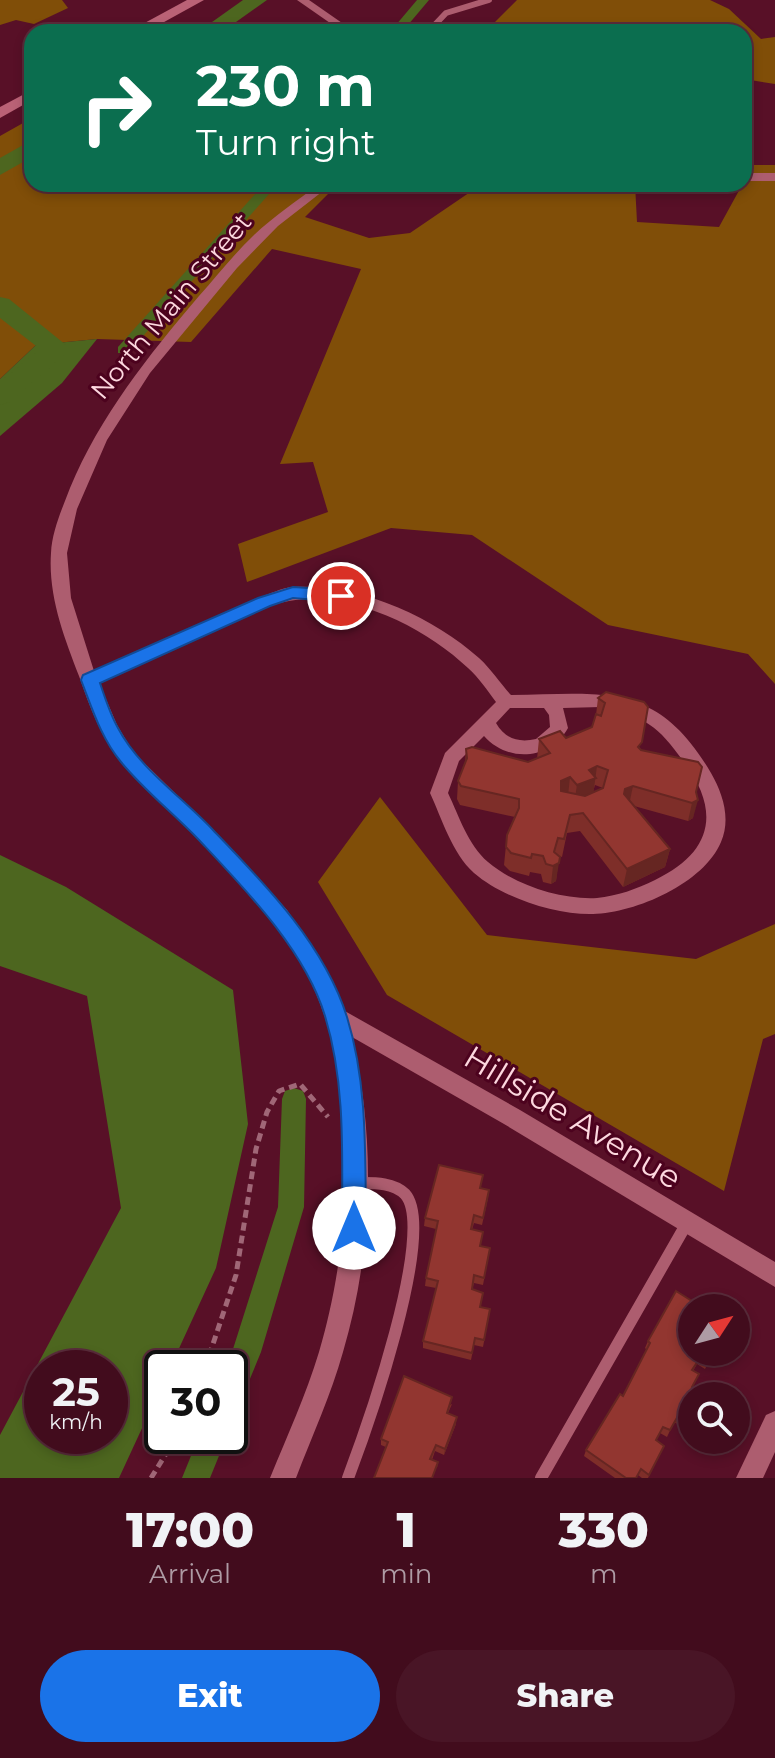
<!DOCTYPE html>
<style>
body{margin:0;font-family:Montserrat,sans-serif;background:#491526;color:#f1f3f6;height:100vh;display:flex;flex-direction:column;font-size:30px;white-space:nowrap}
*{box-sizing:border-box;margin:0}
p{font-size:26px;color:#ae9ba4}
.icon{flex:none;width:44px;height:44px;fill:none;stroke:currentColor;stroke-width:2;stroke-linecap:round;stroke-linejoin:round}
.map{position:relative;height:1478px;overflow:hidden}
.panel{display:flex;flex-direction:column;background:#420c1d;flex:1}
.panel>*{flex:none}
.top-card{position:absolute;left:24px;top:24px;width:728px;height:168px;border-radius:24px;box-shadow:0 4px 12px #0003,0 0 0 2px #5a2c3b;background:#0b6e4f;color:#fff;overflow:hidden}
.needle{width:52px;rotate:54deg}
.buttons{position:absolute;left:678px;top:1294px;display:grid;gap:16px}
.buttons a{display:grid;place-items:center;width:72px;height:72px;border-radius:50%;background:#420c1d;box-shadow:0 4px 12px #0003,0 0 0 2px #5a2c3b;font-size:40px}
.speed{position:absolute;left:24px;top:1350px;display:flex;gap:16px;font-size:40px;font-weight:700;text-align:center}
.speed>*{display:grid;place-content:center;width:104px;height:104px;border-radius:50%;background:#420c1d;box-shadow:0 4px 12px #0003,0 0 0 2px #5a2c3b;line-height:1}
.speed small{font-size:20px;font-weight:400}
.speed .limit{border:4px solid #111;border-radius:12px;background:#fff;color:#111}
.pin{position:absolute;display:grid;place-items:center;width:68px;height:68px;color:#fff;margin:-34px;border:4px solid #fff;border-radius:50%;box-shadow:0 2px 8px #0007}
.me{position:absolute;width:88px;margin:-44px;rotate:0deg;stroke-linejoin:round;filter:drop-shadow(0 0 6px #0008)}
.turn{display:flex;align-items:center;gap:28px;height:168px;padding:0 40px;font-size:36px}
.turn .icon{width:104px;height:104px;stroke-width:2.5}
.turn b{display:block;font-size:56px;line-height:68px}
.eta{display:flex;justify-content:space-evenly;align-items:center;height:136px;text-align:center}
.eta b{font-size:48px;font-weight:800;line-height:56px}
.action{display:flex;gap:16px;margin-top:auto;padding:16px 40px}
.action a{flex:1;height:92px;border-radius:48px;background:#1a73e8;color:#fff;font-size:32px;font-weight:800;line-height:92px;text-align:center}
.action a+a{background:#491526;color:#f1f3f6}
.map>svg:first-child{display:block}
.forest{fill:#804e08}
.water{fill:#4d661f;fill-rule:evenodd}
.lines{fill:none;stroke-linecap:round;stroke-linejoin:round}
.canal{fill:#4d661f;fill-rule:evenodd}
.river{fill:#4d661f;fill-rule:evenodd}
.path{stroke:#a06777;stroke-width:5;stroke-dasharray:8 5;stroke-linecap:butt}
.service-far1{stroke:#ad5d6f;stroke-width:6}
.service{stroke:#ad5d6f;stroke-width:12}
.minor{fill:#ad5d6f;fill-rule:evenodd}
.secondary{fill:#ba6276;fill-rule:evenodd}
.wall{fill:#7e2e29;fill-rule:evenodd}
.shaded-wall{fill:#662622}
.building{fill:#923630;stroke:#662622;stroke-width:2;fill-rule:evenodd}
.route{fill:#1a73e8;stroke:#114b97;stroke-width:2}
.labels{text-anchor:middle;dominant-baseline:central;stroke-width:6;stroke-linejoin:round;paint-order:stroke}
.street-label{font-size:26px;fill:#fdd8df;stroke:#4c021e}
.near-street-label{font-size:32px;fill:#fdd8df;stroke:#4c021e}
</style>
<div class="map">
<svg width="775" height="1478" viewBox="0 0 775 1478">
<rect width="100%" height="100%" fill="#581027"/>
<g class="forest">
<path d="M0 0H62L68 8 34 24 16 20 0 25Z"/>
<path d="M517 0H710L729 9 761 39 775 37V84L744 79V32L486 31Z"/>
<path d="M32 118V184H338L305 217 369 238 410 233 482 184H635L637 222 719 227 753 165H775V684L748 654 608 625 472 535 391 528 247 582 238 544 328 512 313 462 280 464 361 269 272 249 191 342 97 339 36 345 0 379V136Z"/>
<path d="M380 797 487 935 696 959 775 924V1034L763 1039 724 1191 387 995 318 882Z"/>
</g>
<g class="water">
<path d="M97 339 62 383 0 436V379L36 345Z"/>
<path d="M0 855 66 887 233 990 248 1124 216 1268 170 1368H162V1385L119 1478H0V1435L121 1208 87 996 0 966ZM42 1368H110V1436H42Z"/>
</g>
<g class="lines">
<g class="canal">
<path d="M417 0H429L402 32H390Z"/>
<path d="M264 184H278L128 353H118V347Z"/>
<path d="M294 1088 303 1091 306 1099 304 1207 261 1352 240 1403 230 1407V1368H227L278 1207 282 1099 285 1091Z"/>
<path d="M199 1436H227L210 1478H182Z"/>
</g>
<g class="river">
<path d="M243 0H267L222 32H198Z"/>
<path d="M32 140V157L0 175V158Z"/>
<path d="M0 297 9 299 71 349 10 402 0 405V382L40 349 0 318Z"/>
</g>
<g class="path">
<path d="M205 1368 236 1275 256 1149 267 1112 279 1091 300 1084 328 1117"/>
<path d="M151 1478 177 1436"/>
</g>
<path class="service-far1" d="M428 32 446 13 489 0"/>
<g class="service">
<path d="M348 1478C365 1433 438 1230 405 1194 393 1182 373 1183 358 1183"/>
<path d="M541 1478 687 1223"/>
</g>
<g class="minor">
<path d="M297 0H309L355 32H343Z"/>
<rect x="744" y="173" width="31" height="8"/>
<path d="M319 184H332L278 226 237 268 150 373 107 440 77 509 67 553 71 598 94 671 258 598C270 594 281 588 293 587 358 583 432 616 479 658 491 669 500 683 511 695 604 694 657 681 711 773 723 794 731 819 721 842 704 883 636 913 593 914 556 915 503 898 474 873 452 853 442 819 430 793L445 753 496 702C487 690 479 678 468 668 421 623 334 582 270 606L99 683 117 725 133 752 228 845 287 910 319 958 343 1010 520 1110 775 1262V1287L504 1124 352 1037C376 1138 373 1251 343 1352 331 1395 312 1436 296 1478H270C287 1436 306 1395 319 1352 351 1244 360 1096 315 991 285 921 224 863 170 811 154 795 136 781 122 763 101 738 90 707 79 676 64 637 48 596 51 553 52 531 62 509 70 488 100 416 148 356 199 296 217 276 234 254 254 235 274 216 297 201 319 184ZM601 707C646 717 657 725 684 762 722 813 711 853 655 880 637 889 617 896 597 898 561 900 515 885 488 862 468 845 459 816 448 793L459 761 484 736C508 763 550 760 568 728L563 708ZM510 708H544L549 715 550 727 536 739C519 743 505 739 496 723Z"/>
<path d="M775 1411V1452L763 1478H736L766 1415Z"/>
</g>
<g class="secondary">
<path d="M187 0H204L146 32H128Z"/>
<path d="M32 90V100L0 118V107Z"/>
</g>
</g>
<g class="wall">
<path d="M606 692 641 750 696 792 693 818 688 821 634 806 670 849 665 867 623 887 580 831 567 833 562 857 559 856 556 881 551 884 543 882 541 874 530 872 529 876 510 871 504 865 507 835 515 817 460 805 457 799 458 781 465 764 466 749 528 762 537 759 539 739 566 738 592 727 596 715 598 698ZM595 785 603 788 593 792Z"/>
<path d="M480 1188 489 1190 488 1198 482 1225 474 1223 472 1230 481 1246 490 1248 483 1285 474 1283 472 1290 481 1307 490 1309 483 1347 474 1345 471 1360 423 1348V1341L436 1288 425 1286 426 1278 436 1229 424 1226 425 1218Z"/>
<path d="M648 1341 714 1352 705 1369 697 1364 693 1371 692 1412 684 1428 674 1422 667 1437 660 1433 656 1440 664 1446 648 1478H642L638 1475 636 1478H615L584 1456 586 1450 623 1396 647 1350 645 1348Z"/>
<path d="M452 1404 448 1413 456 1424 444 1455 435 1451 432 1460 438 1462 437 1468 381 1445V1439Z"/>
</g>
<g class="shaded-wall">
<path d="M597 766 593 796 574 804 577 785 589 770Z"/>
<path d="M570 777 568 796 558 800 561 781Z"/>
<path d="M633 786 629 805 622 807 625 789Z"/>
<path d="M698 800 693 818 688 821 692 803Z"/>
<path d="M670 849 665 867 623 887 627 869Z"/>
<path d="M560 857 556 881 551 884 553 866Z"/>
<path d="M457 1417 456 1424 444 1455 445 1449Z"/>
</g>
<g class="building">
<path d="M606 692 644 702 648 707 642 742 638 747 641 750 698 762 702 767 696 792 698 800 692 803 633 786 625 789 624 794 670 849 627 869 583 813 570 815 564 839 558 838 554 852 560 857 559 863 553 866 546 864 543 856 532 854 531 858 511 853 506 847 507 835 519 808V799L461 786 458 781 467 758 466 749 472 747 528 762 550 753 539 739 560 731 566 738 592 727 596 714 601 716 605 703 598 698ZM597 766 608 770 603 788 585 796 561 791V781L570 777 577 785 596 778 589 770Z"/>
<path d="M439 1165 483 1175 480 1188 489 1190 483 1218 474 1215 471 1229 483 1232 480 1246 490 1248 484 1278 474 1275 472 1289 483 1293 480 1307 490 1309 484 1340 475 1338 472 1353 423 1341 438 1281 426 1278 438 1221 425 1218Z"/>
<path d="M676 1291 703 1308H692V1352H714L708 1363 700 1358 692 1370 699 1374 692 1387 702 1394 700 1396H692V1412L687 1422 678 1416 670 1430 663 1427 656 1440 664 1446 649 1475 641 1469 636 1478H626L586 1450 620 1394 623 1396 650 1343 648 1341Z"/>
<path d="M404 1376 452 1397 447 1413 457 1417 445 1449 436 1445 430 1459 438 1462 432 1478H374L388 1442 381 1439Z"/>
</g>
<path class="route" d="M293 587 341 590 350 596 341 602 293 598 270 606 100 683C105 698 110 714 118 728 139 768 182 797 213 830 265 884 324 944 347 1017 368 1085 365 1157 366 1228L362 1236 354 1240 346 1236 342 1228C342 1157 346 1085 325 1016 305 950 245 889 198 839 173 813 144 790 121 762 101 738 92 708 81 680L83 675 258 598Z"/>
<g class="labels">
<g class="street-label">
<text transform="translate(171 306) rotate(-50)">North Main Street</text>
</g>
<g class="near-street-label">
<text transform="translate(573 1117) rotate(31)">Hillside Avenue</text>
</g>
</g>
</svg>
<div class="buttons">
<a><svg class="needle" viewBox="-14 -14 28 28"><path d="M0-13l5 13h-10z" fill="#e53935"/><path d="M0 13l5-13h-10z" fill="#ae9ba4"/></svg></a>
<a><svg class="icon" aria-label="search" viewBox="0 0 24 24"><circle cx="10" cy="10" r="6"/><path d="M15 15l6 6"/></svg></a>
</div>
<div class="speed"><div>25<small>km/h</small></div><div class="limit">30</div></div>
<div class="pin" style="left:341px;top:596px;background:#d93025"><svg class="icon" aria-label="arrive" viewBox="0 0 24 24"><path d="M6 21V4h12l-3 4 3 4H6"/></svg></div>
<svg class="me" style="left:354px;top:1228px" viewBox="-20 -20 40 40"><circle r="19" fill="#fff"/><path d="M0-13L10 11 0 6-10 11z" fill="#1a73e8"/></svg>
<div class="top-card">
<div class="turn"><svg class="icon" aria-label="right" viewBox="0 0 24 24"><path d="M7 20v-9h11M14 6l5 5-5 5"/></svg><div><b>230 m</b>Turn right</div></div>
</div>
</div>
<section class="panel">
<div class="eta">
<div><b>17:00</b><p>Arrival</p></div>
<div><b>1</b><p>min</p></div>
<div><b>330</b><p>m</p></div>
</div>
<div class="action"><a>Exit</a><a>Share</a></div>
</section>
